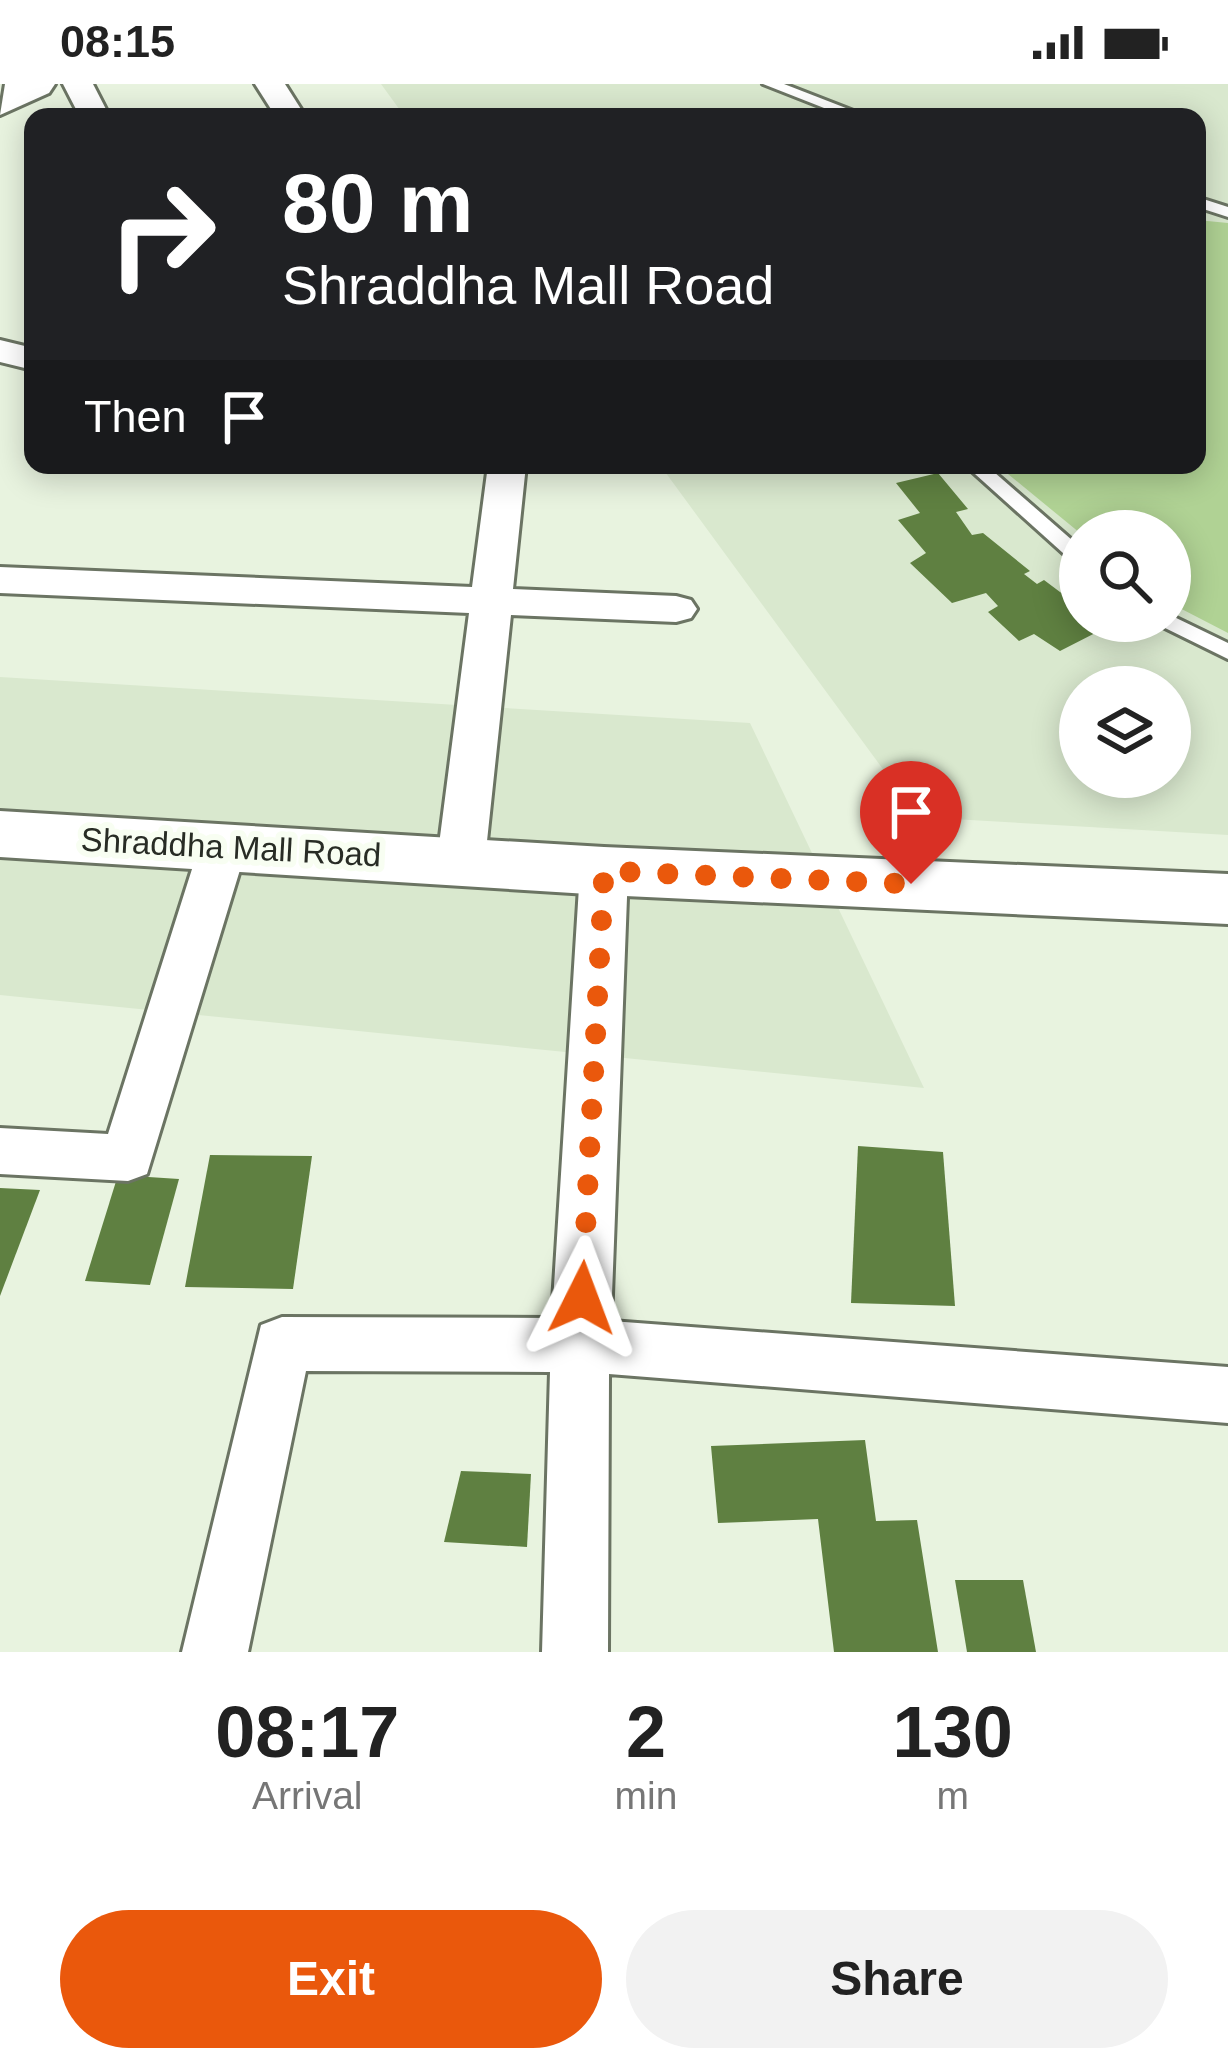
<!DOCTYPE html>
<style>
body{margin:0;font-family:Helvetica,sans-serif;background:#f2f2f2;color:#222;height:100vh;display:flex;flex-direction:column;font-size:45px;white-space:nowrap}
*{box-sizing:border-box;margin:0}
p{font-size:39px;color:#767676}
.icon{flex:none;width:66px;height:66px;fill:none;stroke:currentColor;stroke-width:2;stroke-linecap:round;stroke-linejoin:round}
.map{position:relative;height:1568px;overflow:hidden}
.drawer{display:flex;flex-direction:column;background:#fff;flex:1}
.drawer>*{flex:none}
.hud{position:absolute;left:24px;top:24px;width:1182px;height:366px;border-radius:24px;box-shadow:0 6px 30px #0003;background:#202124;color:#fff;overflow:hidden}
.controls{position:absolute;left:1059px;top:426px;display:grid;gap:24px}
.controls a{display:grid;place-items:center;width:132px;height:132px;border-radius:50%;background:#fff;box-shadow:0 6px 30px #0003;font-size:60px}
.pin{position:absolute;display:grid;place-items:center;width:102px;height:102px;color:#fff;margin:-123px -51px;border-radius:50% 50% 50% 0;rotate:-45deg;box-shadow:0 0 12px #0007}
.pin .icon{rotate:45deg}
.me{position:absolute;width:132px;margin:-66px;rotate:3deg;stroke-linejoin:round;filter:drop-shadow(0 0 9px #0008)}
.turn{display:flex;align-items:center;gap:42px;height:252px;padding:0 60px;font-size:54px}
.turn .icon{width:156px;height:156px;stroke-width:2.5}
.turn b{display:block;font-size:84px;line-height:102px}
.then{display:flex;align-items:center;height:114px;padding:0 60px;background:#0003;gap:24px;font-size:45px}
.eta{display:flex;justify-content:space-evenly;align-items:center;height:204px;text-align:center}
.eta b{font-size:72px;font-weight:800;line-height:84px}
.primary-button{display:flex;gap:24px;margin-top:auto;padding:24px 60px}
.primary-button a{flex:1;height:138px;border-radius:72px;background:#ea580c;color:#fff;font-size:48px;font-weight:800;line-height:138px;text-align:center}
.primary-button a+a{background:#f2f2f2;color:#222}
.status{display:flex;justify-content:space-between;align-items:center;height:84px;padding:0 60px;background:#fff;direction:ltr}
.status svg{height:33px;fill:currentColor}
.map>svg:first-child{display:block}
.built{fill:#d9e8ce;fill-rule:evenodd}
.green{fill:#b0d294}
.building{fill:#5f8041}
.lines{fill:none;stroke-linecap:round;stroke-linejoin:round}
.lane-casing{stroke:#6b7463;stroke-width:6}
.street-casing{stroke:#6b7463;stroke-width:6}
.secondary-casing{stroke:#6b7463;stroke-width:6}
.lane{fill:#fff;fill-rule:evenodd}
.street{fill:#fff;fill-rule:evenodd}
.secondary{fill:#fff;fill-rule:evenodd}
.route{stroke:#ea580c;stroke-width:21;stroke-dasharray:0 37.8}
.labels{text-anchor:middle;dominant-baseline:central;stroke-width:12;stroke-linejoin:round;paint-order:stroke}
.street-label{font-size:33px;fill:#282c25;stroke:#f8fef2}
</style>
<div class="status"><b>08:15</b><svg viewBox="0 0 49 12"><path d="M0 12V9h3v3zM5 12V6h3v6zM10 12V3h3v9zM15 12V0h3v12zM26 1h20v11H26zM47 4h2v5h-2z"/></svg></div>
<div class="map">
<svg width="1228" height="1568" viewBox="0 0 1228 1568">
<rect width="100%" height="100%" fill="#e8f3df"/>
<g class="built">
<path d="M381 0H1228V751L918 733 660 381H1197V33H405ZM1080 447H1170V537H1080ZM1080 603H1170V693H1080Z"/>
<path d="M0 593 750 639 924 1004 0 911Z"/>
</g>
<path class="green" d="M1197 136 1228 139V549L1170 519V447L1080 449 997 381H1197Z"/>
<g class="building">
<path d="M938 389 968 425 956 428 972 451 983 449 1030 487 1024 490 1037 500 1044 496 1080 523V537L1107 543 1060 567 1034 550 1019 557 988 528 998 522 986 509 952 519 910 479 926 469 898 436 920 429 896 399Z"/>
<path d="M858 1062 943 1068 955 1222 851 1219Z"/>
<path d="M210 1071 312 1072 293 1205 185 1203Z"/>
<path d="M118 1091 179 1095 150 1201 85 1197Z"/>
<path d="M0 1104 40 1106 0 1212Z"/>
<path d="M865 1356 876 1437 917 1436 938 1568H834L818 1435 718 1439 711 1362Z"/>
<path d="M461 1387 531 1390 527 1463 444 1458Z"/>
<path d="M955 1496H1023L1036 1568H967Z"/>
</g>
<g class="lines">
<g class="lane-casing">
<g id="lane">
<path d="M763 0H784L869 33H847Z"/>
<path d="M1197 113 1228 123V133L1197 123Z"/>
<path d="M965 381H986L1080 463V480L1073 478Z"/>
<path d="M1170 531 1228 559V575L1161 542 1157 537H1170Z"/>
</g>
</g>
<g class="street-casing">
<g id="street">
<path d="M63 0H93L110 33H80Z"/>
<path d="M255 0H285L306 33H276Z"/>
<path d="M0 256 33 264V286L0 278Z"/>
<path d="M488 381H526L513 505 676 512 691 516 697 525 691 534 676 538 511 531 485 776 478 788 461 793 444 788 437 776 469 529 0 509V483L472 503Z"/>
<path d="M223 746 240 751 247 763 147 1090 128 1097 0 1090V1044L108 1050 199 763 206 751Z"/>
<path d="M604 769 621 775 628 787 611 1237 1228 1283V1339L609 1290 608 1568H542L550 1288 306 1287 248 1568H182L261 1241 282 1233 552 1234 580 787 587 775Z"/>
</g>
</g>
<g class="secondary-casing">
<g id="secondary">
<path d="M5 0H55L49 9 0 31Z"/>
<path d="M0 727 604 763 1228 790V840L604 811 0 773Z"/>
</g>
</g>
<use href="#lane" class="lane"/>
<use href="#street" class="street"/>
<use href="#secondary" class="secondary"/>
</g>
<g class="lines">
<path class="route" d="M582 1214 604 787 911 800"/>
</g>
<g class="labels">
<g class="street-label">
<text transform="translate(231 763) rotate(3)">Shraddha Mall Road</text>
</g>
</g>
</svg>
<div class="controls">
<a><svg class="icon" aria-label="search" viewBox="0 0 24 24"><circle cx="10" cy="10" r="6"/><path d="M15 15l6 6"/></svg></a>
<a><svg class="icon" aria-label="layers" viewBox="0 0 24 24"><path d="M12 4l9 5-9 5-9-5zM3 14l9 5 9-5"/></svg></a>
</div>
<div class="pin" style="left:911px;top:800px;background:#d93025"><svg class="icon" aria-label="arrive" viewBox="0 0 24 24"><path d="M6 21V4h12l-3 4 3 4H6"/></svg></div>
<svg class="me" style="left:582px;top:1214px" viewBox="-20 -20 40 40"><path d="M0-17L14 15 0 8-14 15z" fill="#ea580c" stroke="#fff" stroke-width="4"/></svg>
<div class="hud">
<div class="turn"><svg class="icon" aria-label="right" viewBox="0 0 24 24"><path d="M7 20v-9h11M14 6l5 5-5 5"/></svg><div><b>80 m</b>Shraddha Mall Road</div></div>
<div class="then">Then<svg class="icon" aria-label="arrive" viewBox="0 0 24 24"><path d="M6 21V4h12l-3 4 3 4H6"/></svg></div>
</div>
</div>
<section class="drawer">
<div class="eta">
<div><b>08:17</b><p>Arrival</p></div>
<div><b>2</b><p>min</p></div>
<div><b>130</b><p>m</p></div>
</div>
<div class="primary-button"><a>Exit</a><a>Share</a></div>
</section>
